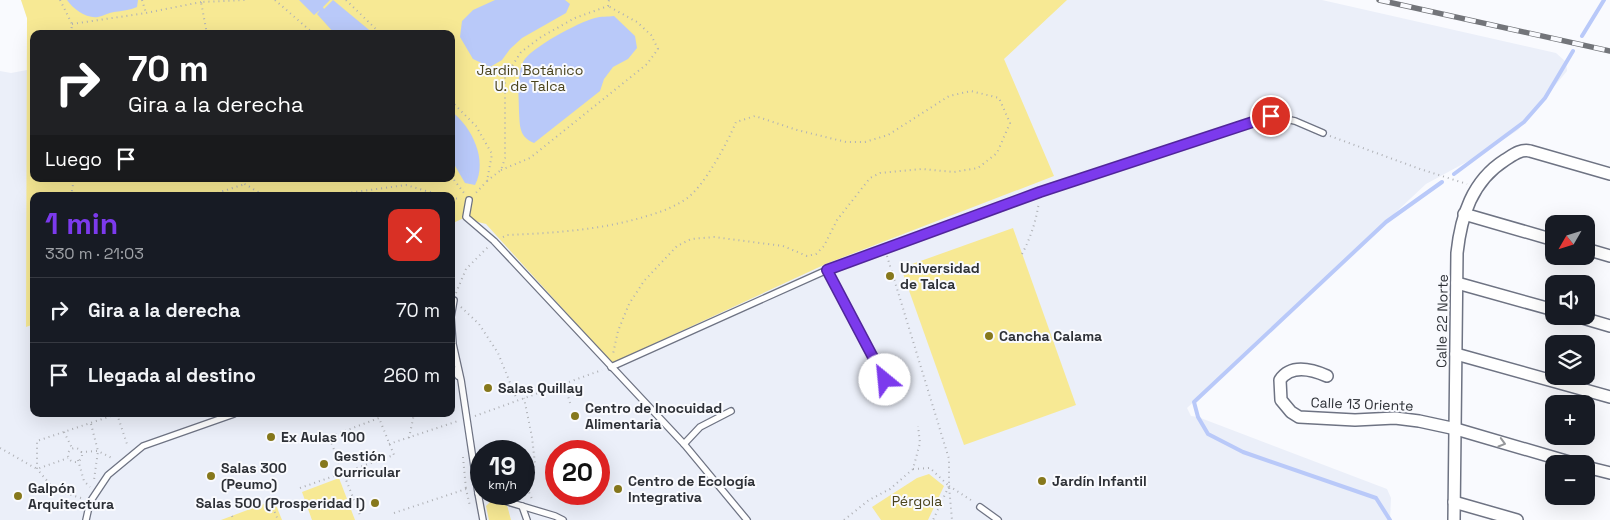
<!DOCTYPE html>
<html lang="es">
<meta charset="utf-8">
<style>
body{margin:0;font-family:"Space Grotesk",sans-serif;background:#242831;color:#f1f3f6;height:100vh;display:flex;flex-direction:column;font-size:19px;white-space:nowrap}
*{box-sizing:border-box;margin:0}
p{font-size:16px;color:#9ea1a6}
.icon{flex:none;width:28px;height:28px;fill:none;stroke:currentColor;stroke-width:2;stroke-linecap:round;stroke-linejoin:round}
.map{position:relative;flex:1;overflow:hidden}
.panel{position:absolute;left:30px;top:192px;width:425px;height:225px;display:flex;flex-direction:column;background:#171b24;border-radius:10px;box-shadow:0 5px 20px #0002}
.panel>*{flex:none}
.banner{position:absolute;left:30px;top:30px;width:425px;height:152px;border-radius:10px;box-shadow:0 5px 20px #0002;background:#202124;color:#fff;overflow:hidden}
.needle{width:32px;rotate:231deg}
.buttons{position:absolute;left:1545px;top:215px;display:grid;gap:10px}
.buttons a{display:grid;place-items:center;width:50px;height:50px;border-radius:10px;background:#171b24;box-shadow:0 5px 20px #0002;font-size:25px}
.speed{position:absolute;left:470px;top:440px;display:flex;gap:10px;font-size:25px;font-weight:700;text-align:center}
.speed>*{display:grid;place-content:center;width:65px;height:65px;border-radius:50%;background:#171b24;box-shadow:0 5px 20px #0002;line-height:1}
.speed small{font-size:12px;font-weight:400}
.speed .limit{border:8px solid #d22;background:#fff;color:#111}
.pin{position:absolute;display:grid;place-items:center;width:42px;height:42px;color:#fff;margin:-21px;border:2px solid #fff;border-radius:50%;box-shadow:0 1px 5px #0007}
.me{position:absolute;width:55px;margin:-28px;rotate:332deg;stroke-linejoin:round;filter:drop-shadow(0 0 4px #0008)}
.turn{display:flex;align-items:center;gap:18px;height:105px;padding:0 15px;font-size:22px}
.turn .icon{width:65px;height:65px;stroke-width:2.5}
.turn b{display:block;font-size:35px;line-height:42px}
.then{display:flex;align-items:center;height:48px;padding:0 15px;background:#0003;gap:10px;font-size:19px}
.round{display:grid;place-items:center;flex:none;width:52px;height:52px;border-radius:10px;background:#242831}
.head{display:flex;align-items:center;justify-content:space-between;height:85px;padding:0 15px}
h1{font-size:30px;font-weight:600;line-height:38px;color:#7c3aed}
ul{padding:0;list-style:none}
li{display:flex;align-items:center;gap:15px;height:65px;padding:0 15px;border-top:1px solid #363941}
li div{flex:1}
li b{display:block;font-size:19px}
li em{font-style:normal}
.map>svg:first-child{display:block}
.built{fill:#ebeff9;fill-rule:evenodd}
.green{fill:#f7e994;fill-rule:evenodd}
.water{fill:#b9c9f9}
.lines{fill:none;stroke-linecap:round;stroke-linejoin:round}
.stream{stroke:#b9c9f9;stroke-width:4}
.service-casing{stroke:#6e7383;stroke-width:8}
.minor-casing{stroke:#6e7383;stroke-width:14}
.path{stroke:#afb1b6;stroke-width:2;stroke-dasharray:1 4;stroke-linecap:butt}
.service{stroke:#fff;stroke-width:5.5}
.minor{stroke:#fff;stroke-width:11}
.rail-casing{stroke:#73757a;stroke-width:5.5}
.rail{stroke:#f9fafe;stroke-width:4;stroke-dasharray:11;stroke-linecap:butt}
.oneway{stroke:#96989b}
.route-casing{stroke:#51269a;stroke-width:12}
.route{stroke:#7c3aed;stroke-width:9}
.poi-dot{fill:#86781c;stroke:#f9fafe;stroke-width:2}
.labels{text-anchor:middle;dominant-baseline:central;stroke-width:4;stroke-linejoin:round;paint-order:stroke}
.park-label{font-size:14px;fill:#4a431c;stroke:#f9fafe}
.poi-label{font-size:14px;font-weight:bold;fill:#2e3137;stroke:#f9fafe;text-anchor:start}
.street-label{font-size:14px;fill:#2e3137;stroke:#f9fafe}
</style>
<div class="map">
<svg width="1610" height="520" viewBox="0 0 1610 520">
<rect width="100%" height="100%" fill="#f9fafe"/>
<path class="built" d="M21 0H1322L1556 53 1566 62 1567 71 1518 130 1483 153 1426 184 1187 408 1191 416 1198 417 1387 489 1391 498 1390 520H0V71L11 73 27 70V18ZM34 34H451V179H34ZM34 196H451V414H34ZM481 451H524V494H481ZM556 451H599V494H556Z"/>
<g class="green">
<path d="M21 0H1067L1004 59 1054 176 828 263 612 363 486 224 470 220 466 217 451 224V196H34V324L26 327 27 18ZM34 34H451V179H34Z"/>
<path d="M1013 228 1076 405 964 445 901 268Z"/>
<path d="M929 474 944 486 928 520H881L872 507 917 478Z"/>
<path d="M339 478 355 520H312L302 492Z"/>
<path d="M274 500 282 520H221Z"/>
<path d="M492 500 507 505 511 520H489L486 506Z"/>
</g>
<g class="water">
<path d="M67 0H138L137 7C130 10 122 11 114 12 108 13 103 16 98 17 87 19 73 9 67 0Z"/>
<path d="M299 0H330L323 7 324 9 333 0 374 34H335L317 14 320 10 314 15Z"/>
<path d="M495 0H565L570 4 566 13 522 38 510 49 502 60 490 67 473 59 460 37 462 21 473 10Z"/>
<path d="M614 16 635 36 637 48 628 59 613 67 604 79 600 91 534 143C519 137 520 126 519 112 519 95 516 77 523 62 530 48 579 22 595 18 601 16 608 17 614 16Z"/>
<path d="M451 111C472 127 488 160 475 185L465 183 451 159Z"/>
</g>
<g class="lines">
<g class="stream">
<path d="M1582 36 1604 0"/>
<path d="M1454 174 1524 122 1545 98 1573 51"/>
<path d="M1390 520 1376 498 1243 452 1208 434 1198 417 1194 402 1386 222 1442 182"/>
</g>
<g class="service-casing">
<g id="service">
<path d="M469 200 466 217 494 241 684 444 747 520"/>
<path d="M827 270 885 380"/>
<path d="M451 299 454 300 451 317"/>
<path d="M451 317 453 344 461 380 478 493 483 520"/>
<path d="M451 365 458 376"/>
<path d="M611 367 827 270 1040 192 1271 116 1295 121 1323 133"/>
<path d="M684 444 700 427 731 411"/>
<path d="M478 493 555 516 563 520"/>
<path d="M522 506 527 520"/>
<path d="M980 507 998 520"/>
<path d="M86 520 90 502 108 475 143 446 234 414"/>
</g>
</g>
<g class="minor-casing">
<g id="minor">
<path d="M1464 214 1554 240"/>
<path d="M1586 249 1610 256"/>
<path d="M1457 283 1554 310"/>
<path d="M1576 316 1610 326"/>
<path d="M1456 354 1610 397"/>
<path d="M1327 376C1311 369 1291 364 1280 380L1281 400 1291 412 1299 417 1355 420 1395 418 1419 421 1456 429 1576 464"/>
<path d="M1586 467 1610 473"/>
<path d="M1454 502 1517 520"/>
<path d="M1454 520 1457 253C1461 216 1472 181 1505 160 1513 155 1520 149 1530 151L1610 174"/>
</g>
</g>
<g class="path">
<path d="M60 0 72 24 71 34"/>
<path d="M142 0 146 13"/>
<path d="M275 0 314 34"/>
<path d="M346 0 381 34"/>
<path d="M72 24 146 13 201 2V0"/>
<path d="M207 34 201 2 245 0"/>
<path d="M451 101 476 126 492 154 487 181 474 195"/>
<path d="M1330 136 1420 169 1467 184"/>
<path d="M501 170 530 158 647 64 658 49 651 35 637 22 608 6"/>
<path d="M451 176 464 193"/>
<path d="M243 179 245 184 263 195H333L406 185 443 196"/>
<path d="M487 181 501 170 505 158V77L521 52 541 37 575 18 608 6 609 0"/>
<path d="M71 196 74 179"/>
<path d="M208 196 245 184"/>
<path d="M451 198 461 199"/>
<path d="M503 237 507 235C554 233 602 230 647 216 661 212 674 207 686 199 703 188 728 142 736 122L755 116 797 130 846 142H865L888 135 949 96 971 91 999 98 1010 123 997 153 978 168 954 172 922 169 880 173 870 178 837 220 824 246 816 254 807 256 783 246 714 237 691 239 677 246 644 281 629 304 618 331 613 354"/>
<path d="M1022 254C1031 237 1036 221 1039 202"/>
<path d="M887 256 949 459V486L933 520"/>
<path d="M456 293 466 269 489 246"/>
<path d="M461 307 479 324 498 353 517 400"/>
<path d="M564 383 570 403"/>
<path d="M117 414 128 447"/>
<path d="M475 416 602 370"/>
<path d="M91 424 98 451 94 480"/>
<path d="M64 432 72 448"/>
<path d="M409 438 414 414"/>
<path d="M389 444 458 421"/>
<path d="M0 448 37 469 68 458"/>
<circle cx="75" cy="455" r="7"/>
<path d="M81 452 98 451 114 459"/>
<path d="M463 457 466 489"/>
<path d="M78 460 84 481 90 487"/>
<path d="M913 469 930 468 949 486 952 520"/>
<path d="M949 486 974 502"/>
<path d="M300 488 394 455 379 418 329 437 360 515"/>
<path d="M527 488 533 501"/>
<path d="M524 489 527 488 535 464 532 437 524 398"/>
<path d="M81 498 55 490 37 469V441L117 414"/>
<path d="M269 498 278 520"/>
<path d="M394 513 466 489 470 506"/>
<path d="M232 516 234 520"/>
<path d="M844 520 869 500 890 489 913 469 920 443 918 426"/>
</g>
<use href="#service" class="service"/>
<use href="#minor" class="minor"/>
<g class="rail-casing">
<path id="rail" d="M1379 0 1610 51"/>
</g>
<use href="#rail" class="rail"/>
</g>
<defs><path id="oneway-chevron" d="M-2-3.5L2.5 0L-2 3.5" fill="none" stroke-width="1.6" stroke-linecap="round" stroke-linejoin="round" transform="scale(1.25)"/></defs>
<use class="oneway" href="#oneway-chevron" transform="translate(1502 443) rotate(16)"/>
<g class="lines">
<g class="route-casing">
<path id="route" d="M885 380 827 270 1040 192 1271 116"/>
</g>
<use href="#route" class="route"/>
</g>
<g class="poi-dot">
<circle cx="890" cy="276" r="5"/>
<circle cx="989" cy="336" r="5"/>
<circle cx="488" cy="388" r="5"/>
<circle cx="575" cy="416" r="5"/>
<circle cx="271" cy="437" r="5"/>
<circle cx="324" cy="464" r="5"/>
<circle cx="211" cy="476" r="5"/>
<circle cx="1042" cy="481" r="5"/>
<circle cx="618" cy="489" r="5"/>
<circle cx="18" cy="496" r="5"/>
<circle cx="375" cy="503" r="5"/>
</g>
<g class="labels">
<g class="park-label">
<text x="530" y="70">Jardin Botánico<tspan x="530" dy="16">U. de Talca</tspan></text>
<text x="917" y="501">Pérgola</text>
</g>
<g class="poi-label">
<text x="900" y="268">Universidad<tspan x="900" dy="16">de Talca</tspan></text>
<text x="999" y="336">Cancha Calama</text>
<text x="498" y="388">Salas Quillay</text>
<text x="585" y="408">Centro de Inocuidad<tspan x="585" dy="16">Alimentaria</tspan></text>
<text x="281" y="437">Ex Aulas 100</text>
<text x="334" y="456">Gestión<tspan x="334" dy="16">Curricular</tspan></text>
<text x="221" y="468">Salas 300<tspan x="221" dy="16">(Peumo)</tspan></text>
<text x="628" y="481">Centro de Ecología<tspan x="628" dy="16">Integrativa</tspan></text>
<text x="1052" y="481">Jardín Infantil</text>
<text x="28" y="488">Galpón<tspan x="28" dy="16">Arquitectura</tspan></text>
<text x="365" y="503" text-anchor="end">Salas 500 (Prosperidad I)</text>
</g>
<g class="street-label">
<text transform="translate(1442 321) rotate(-89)">Calle 22 Norte</text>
<text transform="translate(1362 404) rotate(2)">Calle 13 Oriente</text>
</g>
</g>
</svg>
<div class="buttons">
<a><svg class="needle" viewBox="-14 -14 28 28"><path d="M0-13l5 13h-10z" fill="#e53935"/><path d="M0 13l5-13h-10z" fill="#9ea1a6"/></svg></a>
<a><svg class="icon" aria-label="sound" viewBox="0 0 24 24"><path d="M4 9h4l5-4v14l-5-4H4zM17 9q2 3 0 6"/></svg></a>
<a><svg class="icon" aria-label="layers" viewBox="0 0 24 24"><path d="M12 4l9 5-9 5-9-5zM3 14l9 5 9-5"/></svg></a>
<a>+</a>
<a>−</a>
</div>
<div class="speed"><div>19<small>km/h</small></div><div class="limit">20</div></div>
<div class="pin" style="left:1271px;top:116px;background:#d93025"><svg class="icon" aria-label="arrive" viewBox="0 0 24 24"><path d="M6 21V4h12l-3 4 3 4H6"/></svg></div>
<svg class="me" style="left:885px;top:380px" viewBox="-20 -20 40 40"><circle r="19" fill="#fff"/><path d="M0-13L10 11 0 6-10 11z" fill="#7c3aed"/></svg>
<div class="banner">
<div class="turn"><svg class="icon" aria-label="right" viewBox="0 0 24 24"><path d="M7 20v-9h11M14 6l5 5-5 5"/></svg><div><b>70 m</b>Gira a la derecha</div></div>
<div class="then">Luego<svg class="icon" aria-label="arrive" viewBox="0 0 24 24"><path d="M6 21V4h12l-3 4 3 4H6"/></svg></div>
</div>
<section class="panel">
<div class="head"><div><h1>1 min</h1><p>330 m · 21:03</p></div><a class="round" style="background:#d93025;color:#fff"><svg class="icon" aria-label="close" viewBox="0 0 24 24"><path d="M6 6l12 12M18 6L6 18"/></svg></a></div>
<ul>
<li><svg class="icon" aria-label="right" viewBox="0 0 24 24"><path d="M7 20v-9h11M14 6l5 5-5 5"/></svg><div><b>Gira a la derecha</b></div><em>70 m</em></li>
<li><svg class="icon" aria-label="arrive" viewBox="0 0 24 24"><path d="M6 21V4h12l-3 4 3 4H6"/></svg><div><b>Llegada al destino</b></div><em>260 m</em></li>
</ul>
</section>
</div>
